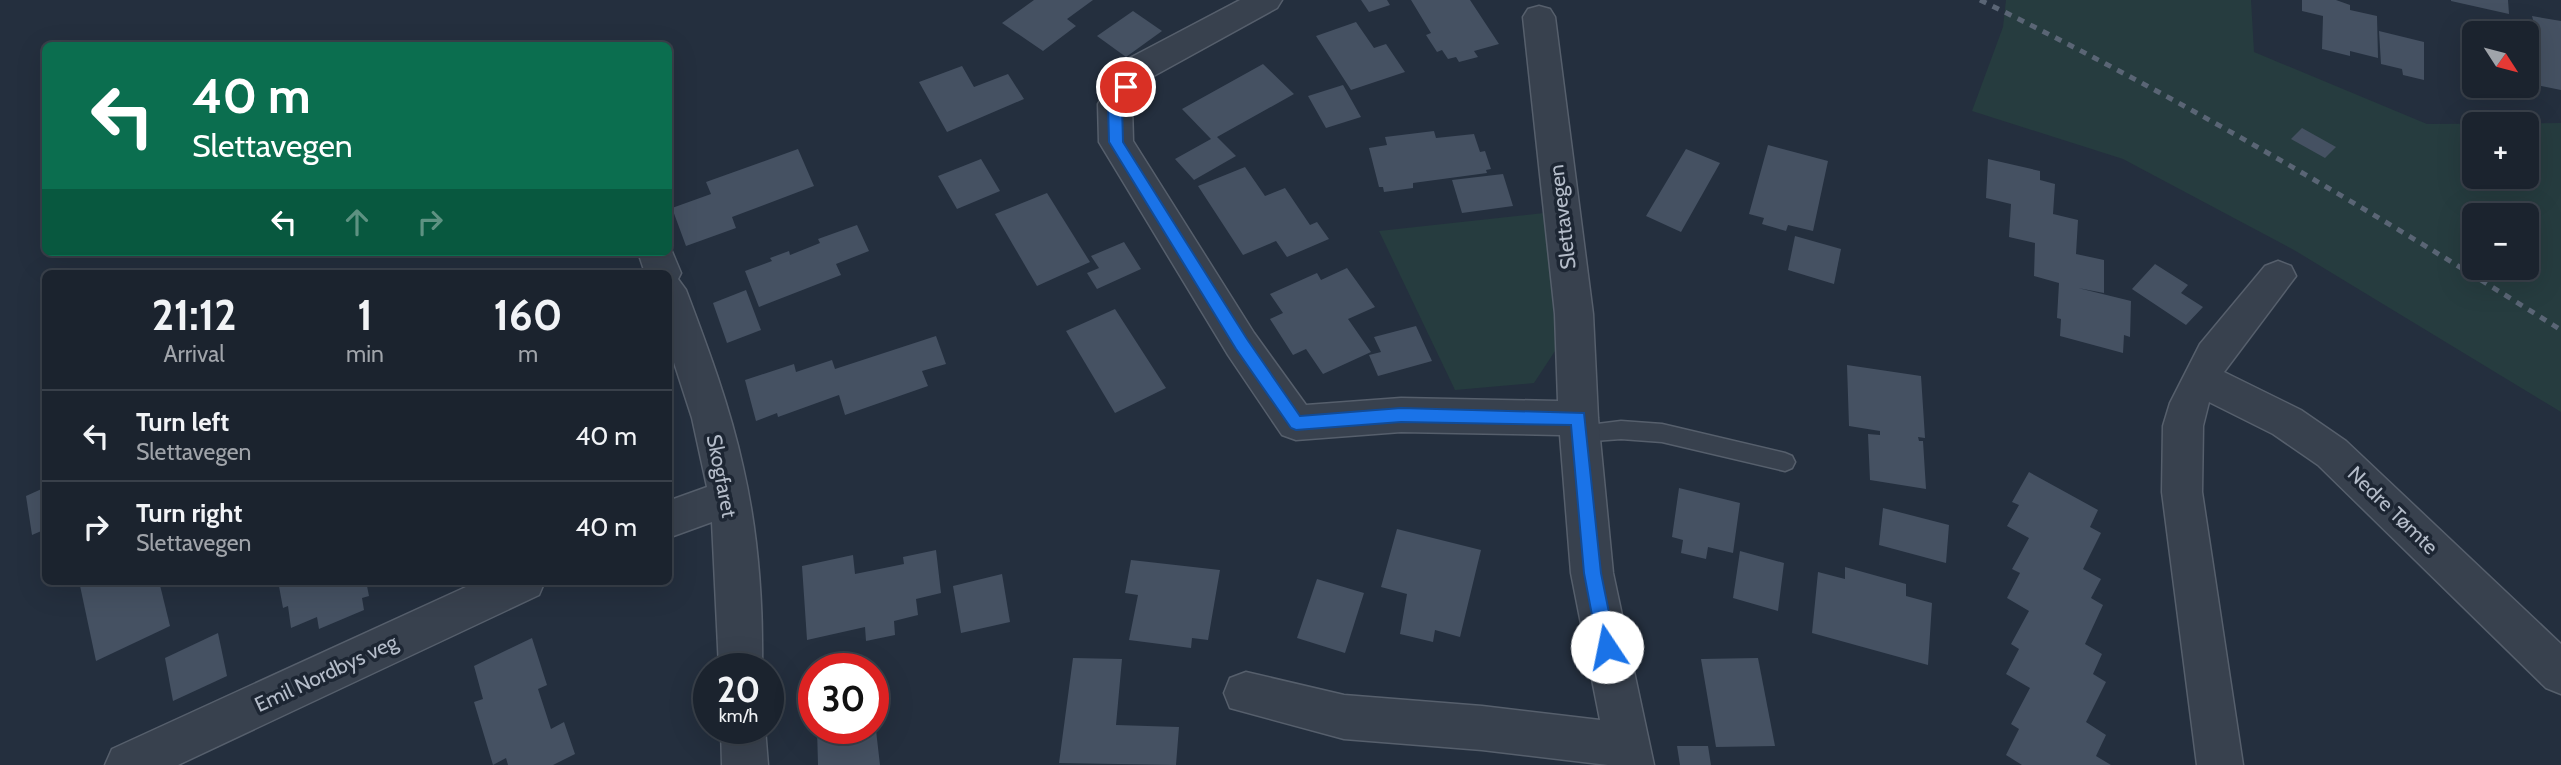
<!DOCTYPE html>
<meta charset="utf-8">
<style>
body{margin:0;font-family:Cabin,sans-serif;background:#282f3a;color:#f1f3f6;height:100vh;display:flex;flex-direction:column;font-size:26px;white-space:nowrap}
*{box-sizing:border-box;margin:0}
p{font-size:23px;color:#a0a4aa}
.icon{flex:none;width:38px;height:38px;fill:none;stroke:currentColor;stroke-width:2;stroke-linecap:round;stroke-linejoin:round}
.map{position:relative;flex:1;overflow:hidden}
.details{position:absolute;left:42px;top:270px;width:630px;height:315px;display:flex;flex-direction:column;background:#1b232e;border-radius:10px;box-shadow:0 7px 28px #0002,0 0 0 2px #39404a}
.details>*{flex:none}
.hud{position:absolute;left:42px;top:42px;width:630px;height:214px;border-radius:10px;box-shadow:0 7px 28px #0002,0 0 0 2px #39404a;background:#0b6e4f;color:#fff;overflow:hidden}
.needle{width:46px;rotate:126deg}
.buttons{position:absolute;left:2462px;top:21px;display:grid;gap:14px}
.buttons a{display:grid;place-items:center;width:77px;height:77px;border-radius:10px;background:#1b232e;box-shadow:0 7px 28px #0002,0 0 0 2px #39404a;font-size:35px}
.speed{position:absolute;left:693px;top:653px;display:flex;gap:14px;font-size:35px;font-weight:700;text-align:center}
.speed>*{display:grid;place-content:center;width:91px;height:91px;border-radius:50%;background:#1b232e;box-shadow:0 7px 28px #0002,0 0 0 2px #39404a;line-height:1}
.speed small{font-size:18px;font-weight:400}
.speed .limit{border:10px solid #d22;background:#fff;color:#111}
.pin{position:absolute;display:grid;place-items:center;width:60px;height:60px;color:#fff;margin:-30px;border:4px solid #fff;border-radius:50%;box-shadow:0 2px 7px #0007}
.me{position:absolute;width:77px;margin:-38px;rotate:349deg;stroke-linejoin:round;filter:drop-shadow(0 0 5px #0008)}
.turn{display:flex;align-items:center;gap:24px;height:147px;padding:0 35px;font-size:32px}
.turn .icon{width:91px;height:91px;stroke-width:2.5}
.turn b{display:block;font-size:49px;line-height:60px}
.lanes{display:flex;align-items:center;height:66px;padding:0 35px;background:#0003;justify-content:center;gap:35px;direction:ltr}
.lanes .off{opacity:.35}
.eta{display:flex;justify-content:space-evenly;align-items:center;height:119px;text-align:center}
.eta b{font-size:42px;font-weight:700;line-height:49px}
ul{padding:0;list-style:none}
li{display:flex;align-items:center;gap:21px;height:91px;padding:0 35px;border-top:2px solid #39404a}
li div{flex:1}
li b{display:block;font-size:26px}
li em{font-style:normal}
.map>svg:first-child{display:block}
.green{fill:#263c3f;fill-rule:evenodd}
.building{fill:#455162}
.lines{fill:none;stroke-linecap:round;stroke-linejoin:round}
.lane-casing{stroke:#565f6c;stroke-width:3}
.street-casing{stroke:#565f6c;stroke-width:3}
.lane{fill:#38414e;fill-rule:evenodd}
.street{fill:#38414e;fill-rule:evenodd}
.rail{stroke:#5a6575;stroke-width:5;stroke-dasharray:7 7;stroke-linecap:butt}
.route{fill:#1a73e8;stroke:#114b97;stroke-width:2}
.labels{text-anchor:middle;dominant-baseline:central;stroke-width:7;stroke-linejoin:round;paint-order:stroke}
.street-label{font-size:21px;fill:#b4bcc9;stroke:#1d2633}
</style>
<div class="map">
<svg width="2561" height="765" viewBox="0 0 2561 765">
<rect width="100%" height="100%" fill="#242f3e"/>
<g class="green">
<path d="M2006 0H2251L2254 52 2427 124 2561 123V412L2294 250 2123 159 1972 111 2003 27ZM2474 124H2527V177H2474ZM2474 215H2527V268H2474Z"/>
<path d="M1544 213 1557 348 1534 383 1455 390 1379 231Z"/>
</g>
<g class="building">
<path d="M1034 0H1093L1067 19 1076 26 1043 51 1002 23Z"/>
<path d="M1361 0H1387L1390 5 1369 12Z"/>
<path d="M1411 0H1470L1499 44 1474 51 1478 57 1459 62 1456 57 1448 59 1442 50 1437 52 1426 35 1431 33Z"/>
<path d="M2302 0H2336L2350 5V10L2377 16 2378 58 2350 51V56L2322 49 2323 16 2302 11Z"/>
<path d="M2508 0 2509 14 2451 1V0Z"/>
<path d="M1133 11 1162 31 1126 57 1097 36Z"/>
<path d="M2532 16 2561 21V90L2537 85 2534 73 2527 72V58H2530L2528 47 2541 50Z"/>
<path d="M1356 22 1374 48 1386 44 1405 72 1351 90 1316 36Z"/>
<path d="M2379 31 2424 42V80L2403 75 2402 69 2381 64Z"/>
<path d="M1263 64 1294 94 1217 137 1236 156 1194 180 1175 159 1211 139 1182 109Z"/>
<path d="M962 66 974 87 1008 74 1024 99 947 132 919 82Z"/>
<path d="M1343 85 1361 117 1326 128 1308 96Z"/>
<path d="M2302 128 2336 147 2325 158 2291 139Z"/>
<path d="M1434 131 1436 138 1474 134 1480 152 1485 151 1491 169 1486 170 1487 173 1413 183V188L1384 192 1383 187H1379L1369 148 1387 145 1385 137Z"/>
<path d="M1768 145 1828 161 1813 231 1788 225 1786 231 1762 224 1764 218 1749 214Z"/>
<path d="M798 149 814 186 732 217 736 228 686 246 672 208 711 194 706 182Z"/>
<path d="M1686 149 1720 163 1681 232 1646 216Z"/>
<path d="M981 159 1000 191 957 209 938 176Z"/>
<path d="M1988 159 2040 171V180L2055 184 2053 214 2078 220 2076 254 2104 260V293L2078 288 2131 301 2130 337 2124 335 2123 353 2060 336 2061 319 2057 318 2059 283 2034 276 2035 243 2009 237 2011 204 1986 198Z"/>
<path d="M1245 167 1265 196 1285 188 1310 225 1317 222 1329 239 1287 257 1276 241 1243 255 1198 186Z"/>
<path d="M1503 174 1513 206 1462 213 1452 180Z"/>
<path d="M1047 193 1090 262 1037 286 995 214Z"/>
<path d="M857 225 869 251 836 264 841 275 759 307 745 271 772 261 770 258 789 251 790 255 820 243 818 239Z"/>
<path d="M1795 236 1841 249 1834 284 1788 270Z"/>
<path d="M1124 242 1141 269 1097 289 1087 273 1099 268 1091 256Z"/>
<path d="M2155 264 2188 285 2181 293 2203 307 2186 325 2132 289Z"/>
<path d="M1347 268 1375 307 1348 319 1371 352 1323 374 1306 349 1293 355 1270 319 1283 313 1270 294 1317 273 1321 280Z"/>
<path d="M746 290 761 330 727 343 713 303Z"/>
<path d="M1115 309 1166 388 1115 413 1066 331Z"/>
<path d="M1416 326 1432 361 1378 376 1369 355 1381 352 1374 337Z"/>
<path d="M936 336 946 364 922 371 928 386 845 415 839 395 778 417 777 413 756 421 745 380 794 364 796 372 832 360 835 369Z"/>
<path d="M1847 365 1921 376 1925 438 1918 437 1919 441H1923L1926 489 1870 480 1868 434 1880 435V431L1849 426Z"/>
<path d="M2029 472 2098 510 2090 527 2101 533 2083 569 2101 579 2091 598 2103 605 2085 644 2102 654 2093 674 2106 682 2086 722 2106 735 2096 756 2111 765H2022L2006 755 2019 729 2011 724 2030 688 2006 674 2019 649 2011 644 2029 611 2007 598 2020 573 2012 569 2029 538 2007 526 2019 505 2012 502Z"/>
<path d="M46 487V529L32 535 26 496Z"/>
<path d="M1679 488 1740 503 1733 553 1708 547 1706 559 1681 553 1683 540 1672 537Z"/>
<path d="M1883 508 1949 525 1946 563 1879 545Z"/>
<path d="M1397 529 1481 550 1460 637 1435 630 1433 642 1400 634 1407 594 1381 587Z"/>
<path d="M936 550 941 593 916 599 918 615 894 621 895 635 866 641 865 627 807 640 802 566 853 555 855 574 904 564 903 557Z"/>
<path d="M1740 551 1784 563 1778 611 1733 598Z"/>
<path d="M1131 560 1220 570 1208 640 1192 638 1191 648 1129 640 1138 595 1125 593Z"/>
<path d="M1845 567 1906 584V596L1932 603 1928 665 1812 633 1818 572 1845 579Z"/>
<path d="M1002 574 1010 622 961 633 953 586Z"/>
<path d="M1317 579 1364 593 1345 653 1297 638Z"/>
<path d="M79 581H159L170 626 96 661Z"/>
<path d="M278 581H366L369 596 362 598 364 610 319 629 317 617 291 628 288 606 283 608Z"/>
<path d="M218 633 227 676 173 701 165 658Z"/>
<path d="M532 638 547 685 538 689 551 729 564 722 575 754 553 765H508L506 758 493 765 474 702 483 699 474 666Z"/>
<path d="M1073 658 1122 659 1116 725 1179 727 1176 765 1059 763Z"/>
<path d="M1758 658 1775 746 1716 747 1701 659Z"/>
<path d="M873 704 880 765H818L817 728H873Z"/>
<path d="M1677 746H1708L1711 765H1680Z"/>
</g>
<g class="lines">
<g class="lane-casing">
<path id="lane" d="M1621 421 1662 424 1785 453 1792 456 1795 462 1792 468 1785 471 1662 442 1621 439 1580 442 1573 439 1570 433 1573 427Z"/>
</g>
<g class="street-casing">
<g id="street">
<path d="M1240 0H1282L1277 8 1150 78 1132 105 1133 141 1254 333 1306 405 1401 398 1558 401 1555 314 1523 17 1528 9 1539 6 1550 9 1555 17 1593 314 1598 418 1613 573 1654 765H1608L1482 750 1344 739 1230 708 1224 693 1230 678 1246 672 1344 695 1482 706 1600 720 1571 573 1560 435 1401 432 1296 440 1282 435 1228 355 1099 142 1098 104 1126 60Z"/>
<path d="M668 242 681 273 678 279 686 290C708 348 730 407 743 467 758 532 763 602 762 668H719L712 522 668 538V501L707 487 692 418 668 344V273H645L638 252H668Z"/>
<path d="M2278 261 2291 266 2296 276 2224 372 2301 410 2346 441 2561 644V694L2546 688 2318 465 2273 434 2209 402 2203 426 2202 492 2243 765H2197L2162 492 2163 426 2170 403 2200 344 2265 266Z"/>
<path d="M479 581H545L539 595 178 765H105L112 749Z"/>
<path d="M721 728H765L768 765H722Z"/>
</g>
</g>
<use href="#lane" class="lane"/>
<use href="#street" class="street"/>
<path class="rail" d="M1980 0C2181 98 2372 211 2561 330"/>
</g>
<path class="route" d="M1126 82 1133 87 1122 105 1123 142 1247 339 1300 416 1401 408 1584 413 1601 573 1616 647 1614 653 1607 655 1601 653 1598 647 1584 573 1571 425 1401 422 1296 430 1291 428 1236 349 1109 142 1108 104 1121 83Z"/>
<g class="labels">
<g class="street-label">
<text transform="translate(1562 217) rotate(-97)">Slettavegen</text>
<text transform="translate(722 476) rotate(79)">Skogfaret</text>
<text transform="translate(2393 510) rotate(44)">Nedre Tømte</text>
<text transform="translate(326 673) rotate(-25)">Emil Nordbys veg</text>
</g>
</g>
</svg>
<div class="buttons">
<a><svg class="needle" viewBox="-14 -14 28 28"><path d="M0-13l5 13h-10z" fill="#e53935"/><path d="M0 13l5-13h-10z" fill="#a0a4aa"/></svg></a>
<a>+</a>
<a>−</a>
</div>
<div class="speed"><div>20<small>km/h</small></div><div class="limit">30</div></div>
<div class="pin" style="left:1126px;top:87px;background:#d93025"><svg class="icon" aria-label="arrive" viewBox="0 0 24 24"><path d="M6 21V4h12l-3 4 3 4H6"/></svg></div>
<svg class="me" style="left:1607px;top:647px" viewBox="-20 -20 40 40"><circle r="19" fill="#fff"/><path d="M0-13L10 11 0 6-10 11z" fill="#1a73e8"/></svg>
<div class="hud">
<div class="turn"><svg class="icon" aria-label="left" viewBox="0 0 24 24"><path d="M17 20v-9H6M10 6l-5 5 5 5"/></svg><div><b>40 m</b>Slettavegen</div></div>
<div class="lanes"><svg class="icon" aria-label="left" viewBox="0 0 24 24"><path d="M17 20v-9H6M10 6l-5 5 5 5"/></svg><svg class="icon off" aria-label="ahead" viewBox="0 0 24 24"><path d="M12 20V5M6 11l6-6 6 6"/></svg><svg class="icon off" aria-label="right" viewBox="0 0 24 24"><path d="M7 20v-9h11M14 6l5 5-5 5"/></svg></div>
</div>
<section class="details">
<div class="eta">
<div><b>21:12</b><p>Arrival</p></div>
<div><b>1</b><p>min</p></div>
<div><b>160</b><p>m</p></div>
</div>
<ul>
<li><svg class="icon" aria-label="left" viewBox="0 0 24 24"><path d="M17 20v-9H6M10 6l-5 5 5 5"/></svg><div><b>Turn left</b><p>Slettavegen</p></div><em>40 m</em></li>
<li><svg class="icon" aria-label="right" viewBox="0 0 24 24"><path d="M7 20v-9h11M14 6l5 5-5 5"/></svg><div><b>Turn right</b><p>Slettavegen</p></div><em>40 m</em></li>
</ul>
</section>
</div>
